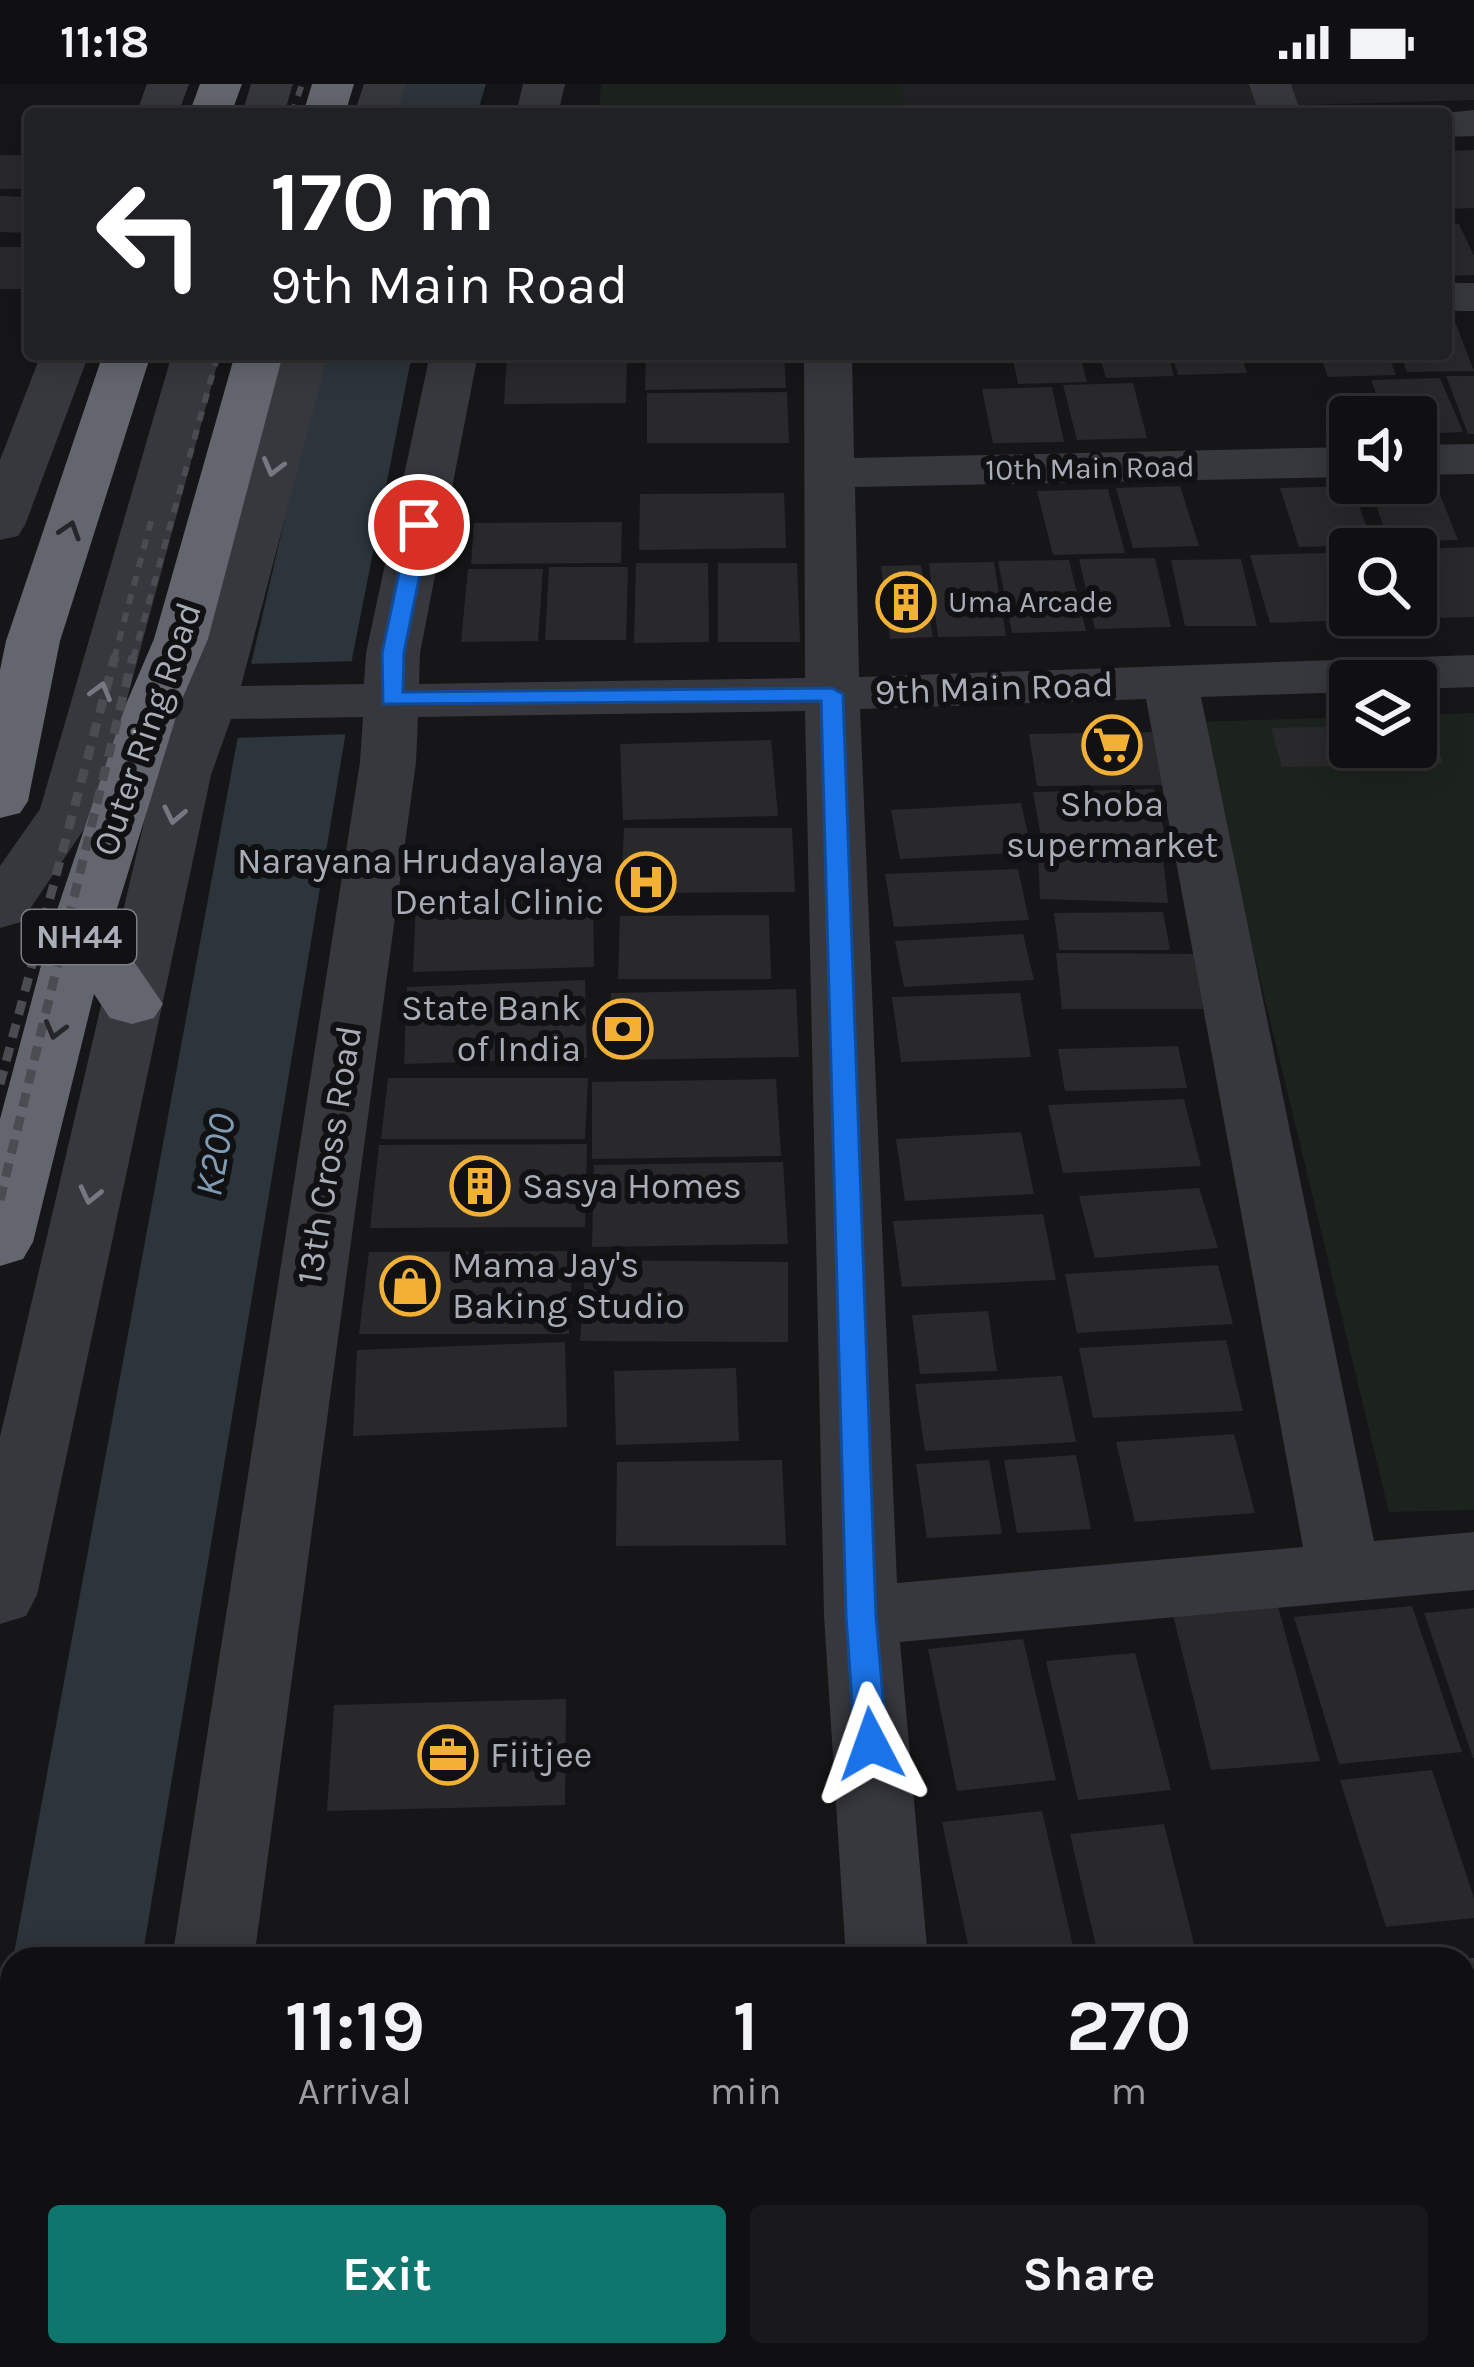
<!DOCTYPE html>
<style>
body{margin:0;font-family:Karla,sans-serif;background:#19191b;color:#f1f3f6;height:100vh;display:flex;flex-direction:column;font-size:45px;white-space:nowrap}
*{box-sizing:border-box;margin:0}
p{font-size:39px;color:#9c9d9f}
.icon{flex:none;width:66px;height:66px;fill:none;stroke:currentColor;stroke-width:2;stroke-linecap:round;stroke-linejoin:round}
.map{position:relative;flex:1;overflow:hidden}
.side{position:absolute;left:0px;top:1863px;width:1476px;height:420px;display:flex;flex-direction:column;background:#101012;border-radius:36px 36px 0 0;box-shadow:0 6px 30px #0003,0 0 0 3px #303032}
.side>*{flex:none}
.top-card{position:absolute;left:24px;top:24px;width:1428px;height:252px;border-radius:12px;box-shadow:0 6px 30px #0003,0 0 0 3px #303032;background:#202124;color:#fff;overflow:hidden}
.tools{position:absolute;left:1329px;top:312px;display:grid;gap:24px}
.tools a{display:grid;place-items:center;width:108px;height:108px;border-radius:12px;background:#101012;box-shadow:0 6px 30px #0003,0 0 0 3px #303032;font-size:60px}
.pin{position:absolute;display:grid;place-items:center;width:102px;height:102px;color:#fff;margin:-51px;border:6px solid #fff;border-radius:50%;box-shadow:0 3px 12px #0007}
.me{position:absolute;width:132px;margin:-66px;rotate:356deg;stroke-linejoin:round;filter:drop-shadow(0 0 9px #0008)}
.turn{display:flex;align-items:center;gap:42px;height:252px;padding:0 48px;font-size:54px}
.turn .icon{width:156px;height:156px;stroke-width:2.5}
.turn b{display:block;font-size:84px;line-height:102px}
.eta{display:flex;justify-content:space-evenly;align-items:center;height:204px;text-align:center}
.eta b{font-size:72px;font-weight:700;line-height:84px}
.button{display:flex;gap:24px;margin-top:auto;padding:24px 48px}
.button a{flex:1;height:138px;border-radius:12px;background:#0f766e;color:#fff;font-size:48px;font-weight:700;line-height:138px;text-align:center}
.button a+a{background:#19191b;color:#f1f3f6}
.status{display:flex;justify-content:space-between;align-items:center;height:84px;padding:0 60px;background:#101012;direction:ltr}
.status svg{height:33px;fill:currentColor}
.map>svg:first-child{display:block}
.built{fill:#222225}
.green{fill:#1c231d}
.water{fill:#2c353c}
.pier{fill:#161618}
.building{fill:#29292c}
.lines{fill:none;stroke-linecap:round;stroke-linejoin:round}
.minor{fill:#37383d;fill-rule:evenodd}
.highway{fill:#63666e;fill-rule:evenodd}
.rail-far1{stroke:#4a4c52;stroke-width:6;stroke-dasharray:10 9;stroke-linecap:butt}
.rail{stroke:#4a4c52;stroke-width:9;stroke-dasharray:14 10;stroke-linecap:butt}
.oneway{stroke:#757881}
.oneway2{stroke:#26262a}
.route{fill:#1a73e8;stroke:#114b97;stroke-width:3}
.labels{text-anchor:middle;dominant-baseline:central;stroke-width:12;stroke-linejoin:round;paint-order:stroke}
.far-street-label{font-size:30px;fill:#a8adb8;stroke:#111113}
.far-poi-label{font-size:30px;fill:#a8adb8;stroke:#111113;text-anchor:start}
.shield{fill:#111113;stroke:#7b7e86;stroke-width:3}
.shield-label{font-size:33px;font-weight:bold;fill:#a8adb8}
.street-label{font-size:36px;fill:#a8adb8;stroke:#111113}
.poi-label{font-size:36px;fill:#a8adb8;stroke:#111113;text-anchor:start}
.water-label{font-size:39px;font-style:italic;fill:#7f9bb3;stroke:#111113}
</style>
<div class="status"><b>11:18</b><svg viewBox="0 0 49 12"><path d="M0 12V9h3v3zM5 12V6h3v6zM10 12V3h3v9zM15 12V0h3v12zM26 1h20v11H26zM47 4h2v5h-2z"/></svg></div>
<div class="map">
<svg width="1474" height="2283" viewBox="0 0 1474 2283">
<rect width="100%" height="100%" fill="#161618"/>
<path class="built" d="M601 0H1474V16L998 30H600Z"/>
<g class="green">
<path d="M601 0H901L906 30H599Z"/>
<path d="M1474 629V1426L1389 1428 1198 638 1350 633V663H1416V631Z"/>
</g>
<g class="water">
<path d="M405 0H486L477 30H394Z"/>
<path d="M323 270H412L352 575 345 653 142 1875H13L252 576Z"/>
<path d="M12 1880V2271H76L74 2283H0V1945Z"/>
</g>
<path class="pier" d="M358 577 351 650 235 654 245 580Z"/>
<g class="building">
<path d="M1474 66V124L1449 125 1446 67Z"/>
<rect x="0" y="71" width="30" height="34"/>
<path d="M0 112 30 113V149L0 148Z"/>
<path d="M1446 140H1459L1474 172V191L1446 192Z"/>
<rect x="0" y="163" width="30" height="42"/>
<path d="M1446 235H1454L1474 287 1407 288 1400 270H1446Z"/>
<path d="M507 270H627L626 319 504 320Z"/>
<path d="M646 270H784L786 304 645 306Z"/>
<path d="M1012 270H1080L1087 298 1018 300Z"/>
<path d="M1099 270H1168L1174 292 1106 294Z"/>
<path d="M1172 270H1241L1247 289 1178 291Z"/>
<path d="M1320 270H1388L1396 291 1328 293Z"/>
<path d="M1446 292H1474V350H1468Z"/>
<path d="M1440 294 1463 348 1416 350V333H1385L1371 296Z"/>
<path d="M1133 299 1147 354 1077 356 1063 301Z"/>
<path d="M1052 303 1064 358 993 359 982 305Z"/>
<path d="M787 308 789 359H647V309Z"/>
<path d="M1435 398 1458 456 1389 458 1368 399Z"/>
<path d="M1180 402 1199 462 1133 464 1116 404Z"/>
<path d="M1352 402 1373 461 1299 463 1280 404Z"/>
<path d="M1108 405 1125 469 1053 471 1037 407Z"/>
<path d="M784 409 786 464 639 466 640 410Z"/>
<path d="M622 438 621 479 471 480 474 439Z"/>
<path d="M1474 463V533L1441 534 1415 465Z"/>
<path d="M1329 469 1352 536 1270 539 1250 471Z"/>
<path d="M1155 474 1171 543 1095 545 1079 475Z"/>
<path d="M1241 475 1257 542H1185L1171 476Z"/>
<path d="M1069 476 1086 547 1012 549 998 477Z"/>
<path d="M994 478 1006 552 938 553 929 479Z"/>
<path d="M636 479H708L709 558 634 559Z"/>
<path d="M718 479H797L800 558H718Z"/>
<path d="M921 481 933 553 890 555 881 482Z"/>
<path d="M549 483H628L626 556H545Z"/>
<path d="M468 485H543L538 557 461 558Z"/>
<path d="M1430 640 1443 680 1282 683 1271 644 1350 642V663H1416V641Z"/>
<path d="M1152 648 1162 701 1037 702 1029 650Z"/>
<path d="M771 656 778 732 623 736 620 660Z"/>
<path d="M1154 705 1166 754 1042 758 1033 708Z"/>
<path d="M1021 719 1032 768 900 775 891 726Z"/>
<path d="M624 744H792L795 808 621 809Z"/>
<path d="M1038 770 1163 774 1168 819 1040 815Z"/>
<path d="M1018 785 1029 836 894 843 885 790Z"/>
<path d="M593 813 594 883 413 888 416 818Z"/>
<path d="M1163 828 1170 866H1059L1054 829Z"/>
<path d="M769 831 771 895H618L620 832Z"/>
<path d="M1023 850 1034 896 904 903 895 857Z"/>
<path d="M1056 869 1194 870 1203 925H1062Z"/>
<path d="M585 896 587 974 404 980 407 903Z"/>
<path d="M796 905 799 973 611 976V909Z"/>
<path d="M1020 909 1031 973 901 978 892 913Z"/>
<path d="M1178 962 1187 1004 1065 1007 1058 965Z"/>
<path d="M388 994H588L585 1055H381Z"/>
<path d="M776 995 781 1072 592 1075V998Z"/>
<path d="M1184 1015 1201 1082 1063 1089 1048 1021Z"/>
<path d="M1021 1048 1034 1110 905 1117 896 1055Z"/>
<path d="M587 1060 585 1143 370 1144 379 1061Z"/>
<path d="M783 1078 788 1160 592 1163 594 1081Z"/>
<path d="M1199 1104 1218 1164 1095 1174 1079 1112Z"/>
<path d="M1043 1130 1056 1196 902 1203 893 1137Z"/>
<path d="M573 1167 569 1250H359L369 1168Z"/>
<path d="M586 1176 788 1178V1258L580 1257Z"/>
<path d="M1218 1181 1233 1240 1077 1249 1065 1190Z"/>
<path d="M988 1227 997 1287 920 1290 912 1231Z"/>
<path d="M1226 1256 1243 1327 1093 1334 1079 1264Z"/>
<path d="M565 1258 567 1343 353 1352 357 1266Z"/>
<path d="M736 1284 739 1357 616 1361 614 1287Z"/>
<path d="M1062 1292 1076 1358 925 1367 915 1300Z"/>
<path d="M1234 1350 1255 1429 1135 1438 1116 1358Z"/>
<path d="M1076 1371 1091 1445 1017 1449 1004 1376Z"/>
<path d="M782 1376 786 1461 616 1462 617 1378Z"/>
<path d="M989 1376 1002 1450 927 1454 916 1380Z"/>
<path d="M1412 1522 1462 1668 1339 1680 1294 1533Z"/>
<path d="M1278 1523 1320 1677 1211 1686 1173 1531Z"/>
<path d="M1474 1524V1674H1473L1424 1529Z"/>
<path d="M1023 1555 1056 1696 957 1707 928 1565Z"/>
<path d="M1135 1569 1171 1706 1078 1716 1046 1577Z"/>
<path d="M566 1615 565 1721 327 1727 334 1621Z"/>
<path d="M1432 1686 1474 1814V1834L1386 1843 1340 1696Z"/>
<path d="M1042 1727 1076 1875H971L942 1738Z"/>
<path d="M1164 1740 1198 1875H1099L1070 1750Z"/>
<path d="M1474 2170V2283H1470L1464 2261V2171Z"/>
<path d="M264 2271H411V2283H262Z"/>
<path d="M430 2271H558V2280L431 2283Z"/>
<path d="M736 2271H850L851 2283H737Z"/>
<path d="M1027 2271H1141L1143 2283H1029Z"/>
<path d="M1312 2271H1445L1448 2283H1315Z"/>
</g>
<g class="lines">
<g class="minor">
<path d="M147 0H189L178 30H136Z"/>
<path d="M251 0H293L284 30H242Z"/>
<path d="M364 0H406L396 30H354Z"/>
<path d="M523 0H565L558 30H516Z"/>
<path d="M1249 0H1291L1301 30H1259Z"/>
<path d="M1474 26V52L1446 53V30H1435Z"/>
<rect x="1446" y="199" width="28" height="28"/>
<path d="M41 270H89L25 441 18 452 0 456V376Z"/>
<path d="M172 270H220L97 726 21 838 0 844V782L40 725Z"/>
<path d="M280 270H328L241 602 364 600 366 569 430 270H478L420 569 419 600 805 594 804 270H852L854 374 1350 363V393L855 403 859 593 1474 571V603L1416 605V597H1350V608L1201 613 1374 1457 1474 1448V1506L900 1558 928 1875H846L824 1532 805 627 418 633 416 678 254 1875H172L360 678 363 633 231 635 211 691 37 1511 26 1532 0 1540V1353L155 691 175 636 134 632 126 620 134 608 186 603ZM1146 615 1303 1463 897 1499 860 625Z"/>
<path d="M1474 360V390L1416 391V361Z"/>
<path d="M1474 1874V1948L1464 1949V1875Z"/>
<path d="M115 2271H205L203 2283H113Z"/>
</g>
<g class="highway">
<path d="M200 0H242L231 30H189Z"/>
<path d="M312 0H354L345 30H303Z"/>
<path d="M103 270H151L60 557 28 717 20 729 0 734V586L6 557Z"/>
<path d="M235 270H283L208 555 180 620 111 844 163 920 154 934 132 940 110 934 94 910 33 1158 23 1175 0 1182V1035L51 844 126 620 154 555Z"/>
</g>
<g class="rail-far1">
<path d="M292 30 302 0"/>
<path d="M114 575 153 430"/>
<path d="M133 575 218 270"/>
</g>
<g class="rail">
<path d="M0 1000 115 572"/>
<path d="M0 1116 133 572"/>
</g>
</g>
<defs><path id="oneway-chevron" d="M-2-3.5L2.5 0L-2 3.5" fill="none" stroke-width="1.6" stroke-linecap="round" stroke-linejoin="round" transform="scale(3)"/></defs>
<g class="oneway">
<use href="#oneway-chevron" transform="translate(273 383) rotate(105)"/>
<use href="#oneway-chevron" transform="translate(101 607) rotate(-74)"/>
<use href="#oneway-chevron" transform="translate(174 731) rotate(102)"/>
<use href="#oneway-chevron" transform="translate(90 1111) rotate(103)"/>
</g>
<g class="oneway2">
<use href="#oneway-chevron" transform="translate(70 446) rotate(-72)"/>
<use href="#oneway-chevron" transform="translate(55 946) rotate(105)"/>
</g>
<path class="route" d="M419 435 430 441 404 569 403 608 832 604 843 610 876 1532 887 1660 882 1670 871 1674 859 1670 855 1660 846 1532 821 617 383 620 382 569 409 441Z"/>
<defs>
<g id="building-ring" transform="scale(3)"><circle r="9.5" fill="#111113" stroke="#f2b134" stroke-width="1.5"/><path d="M-4-6H4V6H1V3H-1V6H-4ZM-2.5-4.3h1.7v1.8h-1.7ZM.8-4.3h1.7v1.8H.8ZM-2.5-1h1.7V.8h-1.7ZM.8-1h1.7V.8H.8Z" fill="#f2b134"/></g>
<g id="supermarket-ring" transform="scale(3)"><circle r="9.5" fill="#111113" stroke="#f2b134" stroke-width="1.5"/><path d="M-6-5.5h2.5l.6 2H6L4.5 2H-2.5L-4.4-4H-6ZM-1.5 3.2a1.3 1.3 0 1 0 .1 0ZM3 3.2a1.3 1.3 0 1 0 .1 0Z" fill="#f2b134"/></g>
<g id="hospital-ring" transform="scale(3)"><circle r="9.5" fill="#111113" stroke="#f2b134" stroke-width="1.5"/><path d="M-5-5h3v3.5h4V-5h3V5h-3V1.5h-4V5h-3Z" fill="#f2b134"/></g>
<g id="bank-ring" transform="scale(3)"><circle r="9.5" fill="#111113" stroke="#f2b134" stroke-width="1.5"/><path d="M-6-4H6V4H-6ZM0-2.3a2.3 2.3 0 1 0 0 4.6a2.3 2.3 0 1 0 0-4.6Z" fill="#f2b134"/></g>
<g id="shop-ring" transform="scale(3)"><circle r="9.5" fill="#111113" stroke="#f2b134" stroke-width="1.5"/><path d="M-5-2.5h2.3a2.7 3.5 0 0 1 5.4 0H5L5.5 6h-11ZM-1.5-2.5h3a1.5 2.3 0 0 0-3 0Z" fill="#f2b134"/></g>
<g id="office-ring" transform="scale(3)"><circle r="9.5" fill="#111113" stroke="#f2b134" stroke-width="1.5"/><path d="M-6-3h4V-5.5h4V-3h4V5H-6ZM-1-4.5V-3h2v-1.5ZM-6 0V1H6V0Z" fill="#f2b134"/></g>
</defs>
<g fill-rule="evenodd">
<use href="#building-ring" x="906" y="518"/>
<use href="#supermarket-ring" x="1112" y="661"/>
<use href="#hospital-ring" x="646" y="798"/>
<use href="#bank-ring" x="623" y="945"/>
<use href="#building-ring" x="480" y="1102"/>
<use href="#shop-ring" x="410" y="1202"/>
<use href="#office-ring" x="448" y="1671"/>
</g>
<g class="labels">
<g class="far-street-label">
<text transform="translate(1090 384) rotate(-1)">10th Main Road</text>
</g>
<g class="far-poi-label">
<text x="948" y="518">Uma Arcade</text>
</g>
<rect class="shield" x="22" y="826" width="114" height="54" rx="9"/>
<g class="shield-label">
<text x="79" y="853">NH44</text>
</g>
<g class="street-label">
<text transform="translate(994 604) rotate(-2)">9th Main Road</text>
<text transform="translate(147 645) rotate(-71)">Outer Ring Road</text>
<text transform="translate(329 1071) rotate(-81)">13th Cross Road</text>
</g>
<g class="poi-label">
<text x="1112" y="720" text-anchor="middle">Shoba<tspan x="1112" dy="41">supermarket</tspan></text>
<text x="604" y="777" text-anchor="end">Narayana Hrudayalaya<tspan x="604" dy="41">Dental Clinic</tspan></text>
<text x="581" y="924" text-anchor="end">State Bank<tspan x="581" dy="41">of India</tspan></text>
<text x="522" y="1102">Sasya Homes</text>
<text x="452" y="1181">Mama Jay's<tspan x="452" dy="41">Baking Studio</tspan></text>
<text x="490" y="1671">Fiitjee</text>
</g>
<g class="water-label">
<text transform="translate(215 1071) rotate(-80)">K200</text>
</g>
</g>
</svg>
<div class="tools">
<a><svg class="icon" aria-label="sound" viewBox="0 0 24 24"><path d="M4 9h4l5-4v14l-5-4H4zM17 9q2 3 0 6"/></svg></a>
<a><svg class="icon" aria-label="search" viewBox="0 0 24 24"><circle cx="10" cy="10" r="6"/><path d="M15 15l6 6"/></svg></a>
<a><svg class="icon" aria-label="layers" viewBox="0 0 24 24"><path d="M12 4l9 5-9 5-9-5zM3 14l9 5 9-5"/></svg></a>
</div>
<div class="pin" style="left:419px;top:441px;background:#d93025"><svg class="icon" aria-label="arrive" viewBox="0 0 24 24"><path d="M6 21V4h12l-3 4 3 4H6"/></svg></div>
<svg class="me" style="left:871px;top:1660px" viewBox="-20 -20 40 40"><path d="M0-17L14 15 0 8-14 15z" fill="#1a73e8" stroke="#fff" stroke-width="4"/></svg>
<div class="top-card">
<div class="turn"><svg class="icon" aria-label="left" viewBox="0 0 24 24"><path d="M17 20v-9H6M10 6l-5 5 5 5"/></svg><div><b>170 m</b>9th Main Road</div></div>
</div>
<section class="side">
<div class="eta">
<div><b>11:19</b><p>Arrival</p></div>
<div><b>1</b><p>min</p></div>
<div><b>270</b><p>m</p></div>
</div>
<div class="button"><a>Exit</a><a>Share</a></div>
</section>
</div>
